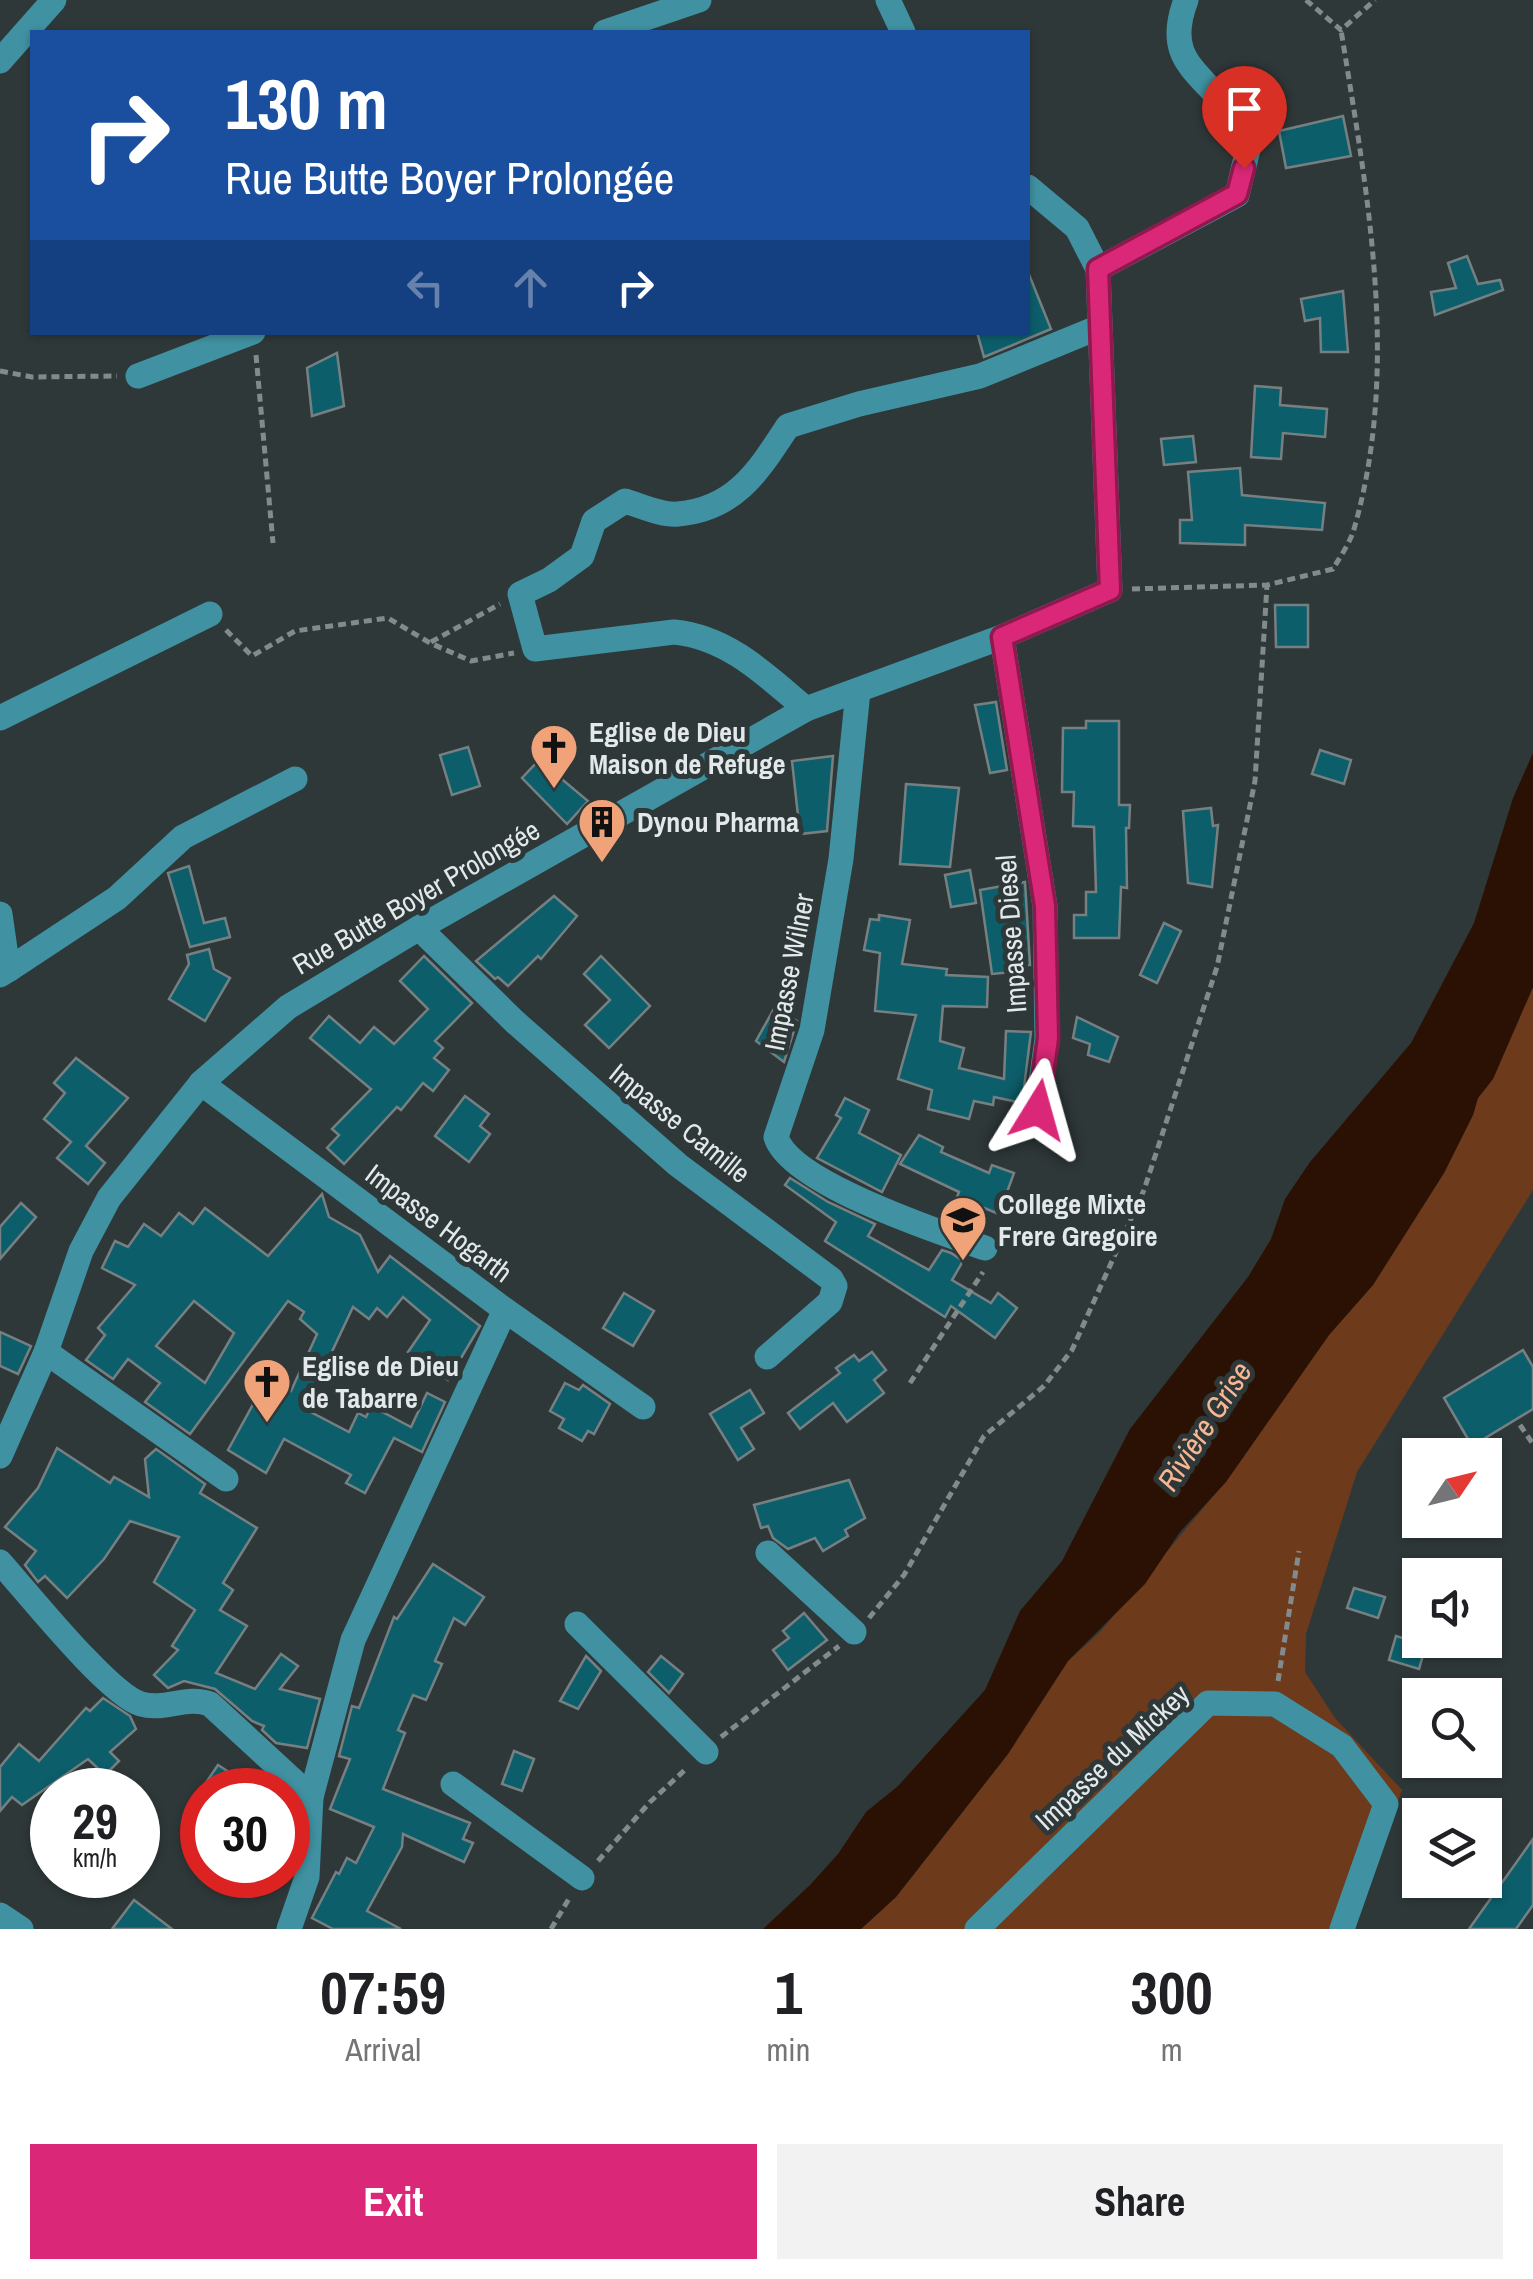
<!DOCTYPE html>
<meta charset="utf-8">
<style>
body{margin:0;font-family:"Archivo Narrow",sans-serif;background:#f2f2f2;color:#202124;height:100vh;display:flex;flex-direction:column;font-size:38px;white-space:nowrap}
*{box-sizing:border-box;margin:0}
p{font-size:32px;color:#757577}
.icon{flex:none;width:55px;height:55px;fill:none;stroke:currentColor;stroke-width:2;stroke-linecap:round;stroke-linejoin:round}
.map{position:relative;height:1929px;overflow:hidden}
.side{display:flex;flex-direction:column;background:#fff;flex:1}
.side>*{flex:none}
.hud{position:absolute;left:30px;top:30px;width:1000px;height:305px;border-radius:0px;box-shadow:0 2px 8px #0004;background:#1a4fa0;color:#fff;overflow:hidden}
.needle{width:65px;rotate:55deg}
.tools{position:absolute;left:1402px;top:1438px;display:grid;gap:20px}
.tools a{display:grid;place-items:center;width:100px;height:100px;border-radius:0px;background:#fff;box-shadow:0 2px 8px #0004;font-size:50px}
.speed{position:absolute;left:30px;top:1768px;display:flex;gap:20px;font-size:50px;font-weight:700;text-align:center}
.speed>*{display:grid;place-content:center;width:130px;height:130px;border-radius:50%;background:#fff;box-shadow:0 2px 8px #0004;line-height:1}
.speed small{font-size:25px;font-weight:400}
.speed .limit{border:15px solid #d22;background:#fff;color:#111}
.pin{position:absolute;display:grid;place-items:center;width:85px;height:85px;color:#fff;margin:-102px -42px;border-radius:50% 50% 50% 0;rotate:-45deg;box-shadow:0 0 10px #0007}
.pin .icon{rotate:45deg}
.me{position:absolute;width:110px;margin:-55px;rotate:8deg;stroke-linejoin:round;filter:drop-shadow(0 0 8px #0008)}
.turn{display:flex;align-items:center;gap:35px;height:210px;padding:0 30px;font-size:45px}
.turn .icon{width:130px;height:130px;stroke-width:2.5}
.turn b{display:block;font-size:70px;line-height:85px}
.lanes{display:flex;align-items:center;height:95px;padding:0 30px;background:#0003;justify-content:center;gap:50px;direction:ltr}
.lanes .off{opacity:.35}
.eta{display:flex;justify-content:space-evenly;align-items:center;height:170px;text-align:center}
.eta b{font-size:60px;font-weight:700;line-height:70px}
.cta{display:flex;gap:20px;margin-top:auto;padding:20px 30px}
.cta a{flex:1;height:115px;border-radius:0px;background:#db2777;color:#fff;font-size:40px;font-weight:700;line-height:115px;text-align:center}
.cta a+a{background:#f2f2f2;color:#202124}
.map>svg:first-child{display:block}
.green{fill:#6e3a1c}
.water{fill:#2b1103}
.building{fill:#0c5e6b;stroke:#768082;stroke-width:2.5;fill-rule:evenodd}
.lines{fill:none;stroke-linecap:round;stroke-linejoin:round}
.path{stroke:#828a8b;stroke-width:5;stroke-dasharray:8 5;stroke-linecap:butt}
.minor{stroke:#4092a2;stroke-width:25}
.route-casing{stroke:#8e194d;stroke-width:25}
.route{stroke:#db2777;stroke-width:18}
.labels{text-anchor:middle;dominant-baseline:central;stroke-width:10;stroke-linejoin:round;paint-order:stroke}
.poi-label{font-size:28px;font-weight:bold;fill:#e3e9ea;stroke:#2f3839;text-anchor:start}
.street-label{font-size:28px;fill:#e3e9ea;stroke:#2f3839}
.water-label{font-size:30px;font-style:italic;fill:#f9b692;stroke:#2f3839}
</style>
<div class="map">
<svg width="1533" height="1929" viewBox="0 0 1533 1929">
<rect width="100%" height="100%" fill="#2f3839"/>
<path class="green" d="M1533 987V1190L1357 1472 1306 1634 1305 1672 1335 1718 1402 1790 1354 1929H861L896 1897 1008 1754 1068 1661 1100 1632 1225 1482 1329 1335 1373 1285 1444 1173 1473 1115 1478 1098 1493 1079Z"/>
<path class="water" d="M1533 753V987L1493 1079 1478 1098 1473 1115 1444 1173 1373 1285 1329 1335 1226 1482 1180 1532 1145 1584 1068 1661 1008 1754 896 1897 861 1929H763L810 1885 838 1854 866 1812 898 1786 985 1690 1020 1611 1062 1561 1130 1429 1248 1277 1271 1239 1285 1199 1310 1162 1411 1043 1474 923 1513 798Z"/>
<g class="building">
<path d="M1343 116 1351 156 1286 168 1279 131Z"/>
<path d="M1467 256 1478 284 1500 280 1503 290 1435 315 1431 292 1456 288 1448 263Z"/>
<path d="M1028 272 1051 329 984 357 977 332H1028Z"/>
<path d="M1343 291 1348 352H1321L1320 318 1305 321 1301 299Z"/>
<path d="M337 353 344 406 312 416 307 368Z"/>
<path d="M1255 386 1281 388 1280 405 1327 409 1325 437 1283 433 1281 459 1251 457Z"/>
<path d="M1193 436 1196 462 1164 465 1161 439Z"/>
<path d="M1240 468 1242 495 1325 503 1322 530 1245 525V545L1180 543V520H1192L1188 472Z"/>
<path d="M1275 605H1308V647H1276Z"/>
<path d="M996 702 1007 770 990 773 975 705Z"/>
<path d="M1086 721H1119V805H1130L1129 828H1126L1127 888 1121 887 1119 938H1074V915H1086V892H1096L1094 827 1073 826 1074 792H1062L1063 728H1086Z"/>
<path d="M468 747 480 786 452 795 440 755Z"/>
<path d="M1320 750 1351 760 1344 784 1312 774Z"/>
<path d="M833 756 827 831 800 834 792 761Z"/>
<path d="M539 760 588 801 567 824 522 778Z"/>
<path d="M906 784 959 788 950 867 900 864Z"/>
<path d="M1211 808 1213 826 1218 825 1212 887 1188 883 1183 811Z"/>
<path d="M189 866 204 923 225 918 230 937 190 947 168 873Z"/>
<path d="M970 870 976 903 951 907 945 875Z"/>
<path d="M1025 882 1030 965H1023V971L992 974 980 890Z"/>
<path d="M554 896 577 916 541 959 538 956 508 986 498 977 495 979 476 961Z"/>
<path d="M879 915 910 920 902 964 947 969 946 975 988 977 987 1007 943 1006 940 1041 964 1048 959 1068 1004 1079 1006 1031 1031 1032 1022 1103 994 1097 993 1105 974 1101 969 1119 928 1109 932 1090 898 1079 916 1015 875 1011 880 953 864 950 870 919 879 920Z"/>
<path d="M1164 923 1181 931 1157 983 1140 975Z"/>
<path d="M209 949 214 969 230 978 205 1021 169 999 189 964 187 955Z"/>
<path d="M424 956 472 1003 435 1041 443 1048 434 1058 449 1070 433 1091 423 1083 401 1110 397 1107 344 1164 327 1148 339 1135 332 1129 371 1089 310 1038 329 1016 360 1043 374 1027 394 1044 428 1009 400 981Z"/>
<path d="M601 956 650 1006 609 1048 585 1025 610 1000 584 974Z"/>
<path d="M775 1007 797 1021 784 1062 756 1041Z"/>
<path d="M1077 1017 1118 1037 1109 1062 1088 1055 1090 1044 1073 1038Z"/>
<path d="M76 1058 128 1098 86 1146 105 1163 88 1184 57 1158 71 1142 44 1119 65 1093 54 1083Z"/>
<path d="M465 1096 489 1114 480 1126 490 1134 469 1162 435 1136Z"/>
<path d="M845 1098 869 1110 859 1133 901 1155 882 1192 817 1158 841 1118 836 1115Z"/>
<path d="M919 1135 943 1147 941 1152 989 1173 992 1165 1014 1173 999 1214 957 1197 959 1192 900 1164Z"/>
<path d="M790 1178 828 1202 875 1224 868 1236 929 1270 942 1250 951 1253 963 1261 952 1280 991 1303 998 1293 1017 1308 995 1338 951 1306 945 1317 825 1241 836 1222 785 1185Z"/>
<path d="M322 1194 329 1217 360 1235 378 1272 390 1256 480 1326 448 1380 408 1352 430 1320 403 1297 387 1317 377 1308 369 1319 353 1307 305 1409 349 1432 358 1413 366 1417 371 1406 411 1427 427 1393 445 1402 422 1452 394 1438 365 1493 346 1483 351 1475 284 1439 266 1473 228 1450 268 1377 291 1391 317 1334 300 1319 304 1312 288 1301 190 1434 145 1402 160 1383 128 1359 113 1379 86 1360 105 1335 98 1328 135 1285 102 1268 115 1241 128 1247 144 1224 161 1236 179 1213 193 1224 205 1208 268 1256ZM194 1301 234 1333 205 1383 156 1346Z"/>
<path d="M21 1203 36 1217 0 1259V1227Z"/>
<path d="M624 1293 654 1311 633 1346 603 1328Z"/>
<path d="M0 1332 31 1346 18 1374 0 1366Z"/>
<path d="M1523 1350 1533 1367V1409L1472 1446 1444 1398Z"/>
<path d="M872 1352 886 1370 874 1380 884 1393 847 1422 833 1403 800 1429 788 1413 840 1373 836 1368 854 1355 859 1361Z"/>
<path d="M565 1383 579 1390 583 1385 610 1404 594 1434 588 1431 582 1441 559 1428 564 1419 550 1411Z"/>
<path d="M750 1390 764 1413 741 1428 754 1449 738 1460 710 1414Z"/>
<path d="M57 1448 110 1483 114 1477 149 1497 145 1459 156 1449 205 1484 200 1493 257 1528 223 1583 233 1590 220 1610 247 1626 216 1673 255 1689 281 1654 298 1666 280 1689 320 1699 307 1748 276 1743 262 1730 264 1726 252 1721 215 1689 184 1681 168 1688 154 1675 178 1650 172 1646 195 1610 154 1582 179 1537 130 1521 104 1559 67 1598 45 1576 38 1582 25 1565 36 1551 5 1527 38 1488Z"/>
<path d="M849 1480 865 1518 845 1530 848 1536 823 1551 815 1538 788 1549 773 1538 768 1526 761 1528 754 1505Z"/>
<path d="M433 1564 484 1597 465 1625 454 1618 435 1661 442 1664 426 1700 413 1695 398 1730 405 1733 383 1789 470 1823 463 1839 473 1843 464 1862 403 1834 402 1847 367 1911 401 1929H333L312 1918 336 1872 339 1874 347 1858 356 1863 374 1827 330 1809 350 1759 339 1756 352 1706 359 1708 394 1617 397 1619Z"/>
<path d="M1354 1588 1385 1597 1378 1618 1347 1608Z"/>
<path d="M804 1613 827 1640 788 1670 773 1650 789 1638 783 1631Z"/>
<path d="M1396 1636 1426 1645 1419 1669 1389 1660Z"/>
<path d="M586 1656 601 1671 578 1709 560 1701Z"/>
<path d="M661 1656 683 1674 669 1693 648 1672Z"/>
<path d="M103 1698 130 1716 136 1729 110 1752 119 1761 105 1775 88 1759 22 1805 12 1797 0 1811V1767L19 1744 39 1761 86 1708 90 1711Z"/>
<path d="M514 1751 534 1759 522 1791 502 1784Z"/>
<path d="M218 1765 257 1790H201Z"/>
<path d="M1533 1839V1905L1516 1929H1469Z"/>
<path d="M134 1900 172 1929H112Z"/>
</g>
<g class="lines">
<g class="path">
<path d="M1306 0 1341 30 1375 0"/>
<path d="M256 355 273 543"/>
<path d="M0 371 32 377 117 376"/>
<path d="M1132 589 1267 585 1333 569C1340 557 1350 543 1354 529 1401 367 1367 192 1341 30"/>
<path d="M226 630 252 656 295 631 388 618 430 643 471 661 514 653"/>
<path d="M431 642 500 604"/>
<path d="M910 1383 983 1272"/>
<path d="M1520 1425 1533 1444"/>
<path d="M869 1618 904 1575 984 1436 1044 1386 1072 1350 1144 1190 1217 967 1255 781 1267 585"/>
<path d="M1278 1681 1299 1551"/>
<path d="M721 1737 839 1646"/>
<path d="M598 1861 650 1802 687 1768"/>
<path d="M551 1929 570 1897"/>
</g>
<g class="minor">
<path d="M888 0 903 32"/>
<path d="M605 32 699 0"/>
<path d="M0 61 54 0"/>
<path d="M1098 269 1237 195 1250 141C1243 130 1236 118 1227 108 1197 69 1164 58 1186 0"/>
<path d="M138 376 253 332"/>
<path d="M1002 637 1045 906 1047 1039 1037 1110"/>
<path d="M858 691 841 859 812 1030 776 1137C790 1183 939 1232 985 1248"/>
<path d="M806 709C767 676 728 637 674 632L535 649 520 594 549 580 582 556 594 521 625 501C641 506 663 516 678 514 736 509 759 470 788 426L859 404 980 376 1097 328"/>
<path d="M0 718 210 614"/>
<path d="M0 914 8 970 0 975"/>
<path d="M419 928 515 1022 678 1165 831 1279 835 1286 830 1302 767 1357"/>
<path d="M8 970 117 898 183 837 295 779"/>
<path d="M201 1083 505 1310 643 1407"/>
<path d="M46 1352 226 1479"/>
<path d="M0 1456 46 1352 81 1251 109 1198 201 1083 288 1007 419 928 806 709 1002 637 1110 590 1098 269 1077 228 1028 187"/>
<path d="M768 1553 854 1632"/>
<path d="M0 1562C27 1592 109 1695 141 1704 165 1711 187 1695 210 1704L311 1797"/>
<path d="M577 1624 706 1752"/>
<path d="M453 1784 582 1878"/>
<path d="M0 1915 21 1929"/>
<path d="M289 1929 307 1877 311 1797 353 1640 505 1310"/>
<path d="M977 1929 1208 1703 1275 1704 1342 1746 1386 1804 1342 1929"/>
</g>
</g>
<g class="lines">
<g class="route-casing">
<path id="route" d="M1038 1110 1048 1038 1045 906 1002 637 1110 590 1098 269 1237 194 1244 168"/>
</g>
<use href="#route" class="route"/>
</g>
<defs>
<g id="church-pin" transform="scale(2.5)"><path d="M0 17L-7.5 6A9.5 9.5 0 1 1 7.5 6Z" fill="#f0a278" stroke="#2f3839"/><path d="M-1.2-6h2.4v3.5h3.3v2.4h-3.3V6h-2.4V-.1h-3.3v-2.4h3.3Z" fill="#111"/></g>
<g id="building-pin" transform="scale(2.5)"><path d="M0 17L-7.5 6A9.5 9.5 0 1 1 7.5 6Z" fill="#f0a278" stroke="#2f3839"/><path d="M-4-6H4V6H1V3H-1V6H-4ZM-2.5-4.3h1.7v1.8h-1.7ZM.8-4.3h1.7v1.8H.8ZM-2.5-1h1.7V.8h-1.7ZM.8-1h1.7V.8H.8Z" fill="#111"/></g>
<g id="school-pin" transform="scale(2.5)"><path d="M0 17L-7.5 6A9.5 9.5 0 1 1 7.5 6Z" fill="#f0a278" stroke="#2f3839"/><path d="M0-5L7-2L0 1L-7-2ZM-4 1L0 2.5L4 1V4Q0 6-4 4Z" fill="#111"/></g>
</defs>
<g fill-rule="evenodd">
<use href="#church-pin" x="554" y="748"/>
<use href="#building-pin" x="602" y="822"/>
<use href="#school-pin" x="963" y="1220"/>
<use href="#church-pin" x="267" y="1382"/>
</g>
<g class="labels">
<g class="poi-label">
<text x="589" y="732">Eglise de Dieu<tspan x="589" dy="32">Maison de Refuge</tspan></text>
<text x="637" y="822">Dynou Pharma</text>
<text x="998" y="1204">College Mixte<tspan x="998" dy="32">Frere Gregoire</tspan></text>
<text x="302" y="1366">Eglise de Dieu<tspan x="302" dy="32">de Tabarre</tspan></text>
</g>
<g class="street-label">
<text transform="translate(416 897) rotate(-30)">Rue Butte Boyer Prolongée</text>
<text transform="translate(1011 934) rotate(-94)">Impasse Diesel</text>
<text transform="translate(789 972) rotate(-79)">Impasse Wilner</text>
<text transform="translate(680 1123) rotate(39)">Impasse Camille</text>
<text transform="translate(439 1223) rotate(37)">Impasse Hogarth</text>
<text transform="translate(1112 1757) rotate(-43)">Impasse du Mickey</text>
</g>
<g class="water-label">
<text transform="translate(1204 1426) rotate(-57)">Rivière Grise</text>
</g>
</g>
</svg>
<div class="tools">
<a><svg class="needle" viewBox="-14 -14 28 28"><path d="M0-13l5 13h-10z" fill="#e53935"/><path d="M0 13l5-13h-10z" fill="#757577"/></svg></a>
<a><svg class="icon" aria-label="sound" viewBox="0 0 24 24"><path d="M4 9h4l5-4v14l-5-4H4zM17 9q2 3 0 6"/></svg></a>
<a><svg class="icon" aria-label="search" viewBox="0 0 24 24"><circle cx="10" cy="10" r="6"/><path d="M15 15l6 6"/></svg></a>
<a><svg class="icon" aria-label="layers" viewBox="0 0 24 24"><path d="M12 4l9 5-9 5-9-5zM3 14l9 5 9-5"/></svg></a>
</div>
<div class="speed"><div>29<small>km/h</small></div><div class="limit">30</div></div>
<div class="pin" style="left:1244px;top:168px;background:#d93025"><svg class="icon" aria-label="arrive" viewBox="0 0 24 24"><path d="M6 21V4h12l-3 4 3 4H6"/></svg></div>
<svg class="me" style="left:1038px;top:1110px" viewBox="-20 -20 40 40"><path d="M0-17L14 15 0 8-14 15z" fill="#db2777" stroke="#fff" stroke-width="4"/></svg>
<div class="hud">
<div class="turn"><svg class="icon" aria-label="right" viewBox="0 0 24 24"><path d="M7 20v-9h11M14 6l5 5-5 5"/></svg><div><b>130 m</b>Rue Butte Boyer Prolongée</div></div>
<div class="lanes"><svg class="icon off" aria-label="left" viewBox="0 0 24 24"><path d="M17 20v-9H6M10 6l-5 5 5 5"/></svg><svg class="icon off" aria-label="ahead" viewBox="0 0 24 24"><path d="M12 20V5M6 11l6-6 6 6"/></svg><svg class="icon" aria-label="right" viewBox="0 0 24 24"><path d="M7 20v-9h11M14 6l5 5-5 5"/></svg></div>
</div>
</div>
<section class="side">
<div class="eta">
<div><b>07:59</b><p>Arrival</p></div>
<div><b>1</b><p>min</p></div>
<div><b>300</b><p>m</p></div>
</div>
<div class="cta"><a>Exit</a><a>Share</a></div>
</section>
